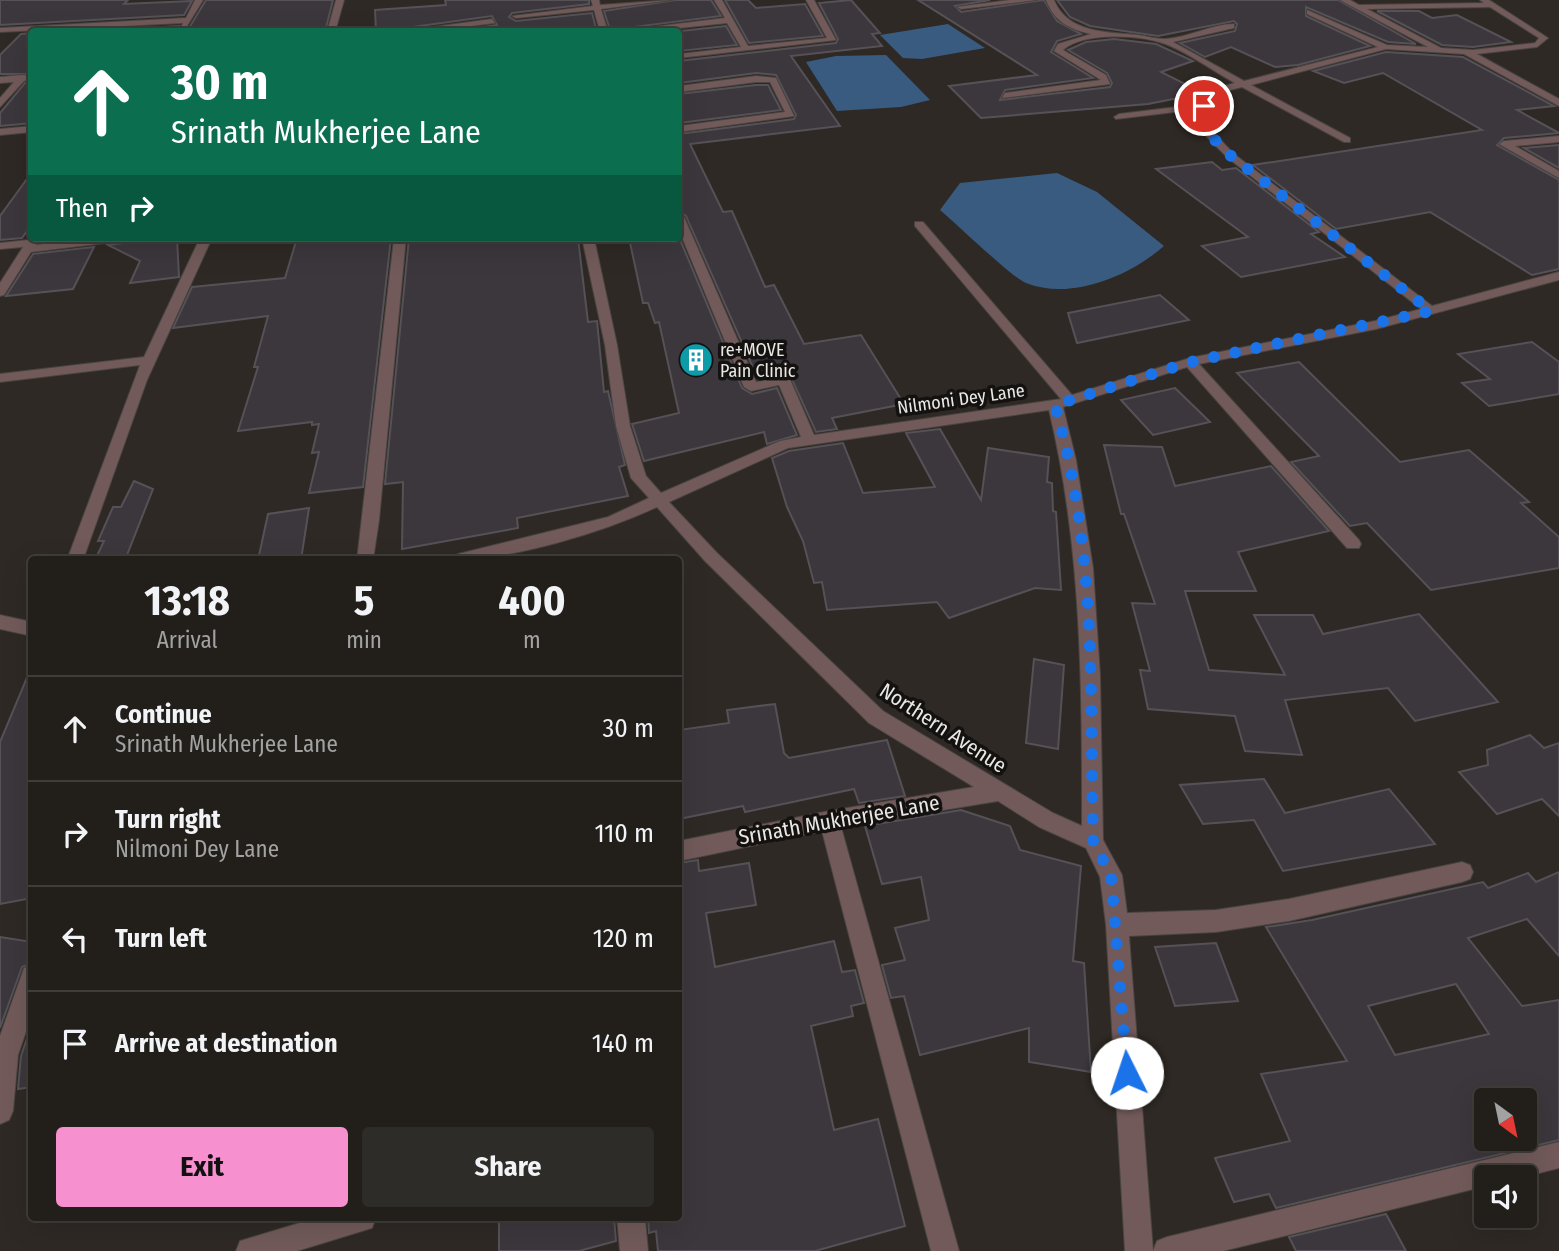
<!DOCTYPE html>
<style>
body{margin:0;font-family:"Fira Sans Condensed",sans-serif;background:#2e2c28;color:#f1f3f6;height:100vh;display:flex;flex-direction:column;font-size:26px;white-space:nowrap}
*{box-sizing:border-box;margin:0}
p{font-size:23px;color:#a2a2a3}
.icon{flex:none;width:38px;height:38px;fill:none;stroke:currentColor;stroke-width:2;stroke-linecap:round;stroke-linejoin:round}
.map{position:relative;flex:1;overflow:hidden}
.panel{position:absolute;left:28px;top:556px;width:654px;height:665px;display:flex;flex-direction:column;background:#221f1b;border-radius:7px;box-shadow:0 7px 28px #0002,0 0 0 2px #3f3d3a}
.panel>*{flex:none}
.banner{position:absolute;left:28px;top:28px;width:654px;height:214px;border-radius:7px;box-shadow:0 7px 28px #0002,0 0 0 2px #3f3d3a;background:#0b6e4f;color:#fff;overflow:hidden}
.needle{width:46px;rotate:147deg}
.tools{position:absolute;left:1474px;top:1088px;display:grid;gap:14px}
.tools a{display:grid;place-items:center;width:63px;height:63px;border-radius:7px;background:#221f1b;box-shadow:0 7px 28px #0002,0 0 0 2px #3f3d3a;font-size:35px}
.pin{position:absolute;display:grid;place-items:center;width:60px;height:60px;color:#fff;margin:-30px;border:4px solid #fff;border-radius:50%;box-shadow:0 2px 7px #0007}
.me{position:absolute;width:77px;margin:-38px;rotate:356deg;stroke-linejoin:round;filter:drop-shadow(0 0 5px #0008)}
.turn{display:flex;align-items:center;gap:24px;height:147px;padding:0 28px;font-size:32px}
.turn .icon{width:91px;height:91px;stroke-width:2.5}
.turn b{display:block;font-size:49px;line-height:60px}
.then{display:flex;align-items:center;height:66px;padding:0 28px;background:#0003;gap:14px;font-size:26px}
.eta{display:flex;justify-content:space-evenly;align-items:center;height:119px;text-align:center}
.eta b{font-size:42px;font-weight:700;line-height:49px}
.cta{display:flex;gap:14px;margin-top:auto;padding:14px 28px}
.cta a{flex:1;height:80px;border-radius:7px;background:#f790ce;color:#111;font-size:28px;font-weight:700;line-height:80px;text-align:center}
.cta a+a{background:#2e2c28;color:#f1f3f6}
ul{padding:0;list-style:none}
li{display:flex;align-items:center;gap:21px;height:105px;padding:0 28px;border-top:2px solid #3f3d3a}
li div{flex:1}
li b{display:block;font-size:26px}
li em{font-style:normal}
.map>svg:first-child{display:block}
.water{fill:#395b7f}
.building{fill:#3b373d;stroke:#555157;stroke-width:2;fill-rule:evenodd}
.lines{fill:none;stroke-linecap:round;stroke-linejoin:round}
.minor-casing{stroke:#48443f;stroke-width:2}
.minor{fill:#725a5a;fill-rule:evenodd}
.route{stroke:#1a73e8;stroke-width:12;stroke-dasharray:0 21.6}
.labels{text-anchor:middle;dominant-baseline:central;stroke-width:7;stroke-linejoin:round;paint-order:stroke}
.far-poi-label{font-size:18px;fill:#eae7e4;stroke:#141210;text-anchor:start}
.far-street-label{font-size:18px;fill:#eae7e4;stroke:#141210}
.street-label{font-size:21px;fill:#eae7e4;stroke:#141210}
</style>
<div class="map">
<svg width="1559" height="1251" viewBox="0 0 1559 1251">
<rect width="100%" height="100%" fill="#2e2924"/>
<g class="water">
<path d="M948 24 985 48 922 59 903 58 880 35Z"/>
<path d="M886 55 930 100 901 107 837 111 806 62 836 56Z"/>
<path d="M1057 173 1097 192 1164 246C1130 276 1071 301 1026 283 1010 276 958 225 940 210L960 183Z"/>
</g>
<g class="building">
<path d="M0 0H128L124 4 192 1 184 15 0 25Z"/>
<path d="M206 0H333L325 32H197L199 27 189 28Z"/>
<path d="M445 0H589V4L512 13 509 17 516 21 592 13 597 32H448L497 25 492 16 376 32 375 10 446 5Z"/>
<path d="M675 0H711L721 16 610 30 604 11Z"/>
<path d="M725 0H748L756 8 805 4 823 36 749 43Z"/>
<path d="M851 0 880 33 872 34 882 46 791 56 840 126 690 144 723 212 732 211 765 287 774 285 804 344 861 335 904 404 832 418 837 429 816 432 790 375 758 379 686 216 679 211V134L794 119 796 115 776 75 756 73 679 83V61L836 43 838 39 819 3Z"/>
<path d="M918 0H990L955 6 961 12 1044 0 1057 21 1081 34 1057 41 1051 52 1093 78 1005 90 1000 100 1110 87 1112 83 1107 73 1068 50 1086 42 1114 39 1156 44 1193 61 1161 72 1203 93 1148 104 981 118 949 86 1037 75Z"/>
<path d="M1057 0H1338L1416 44 1388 42 1306 7V16L1370 46 1298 65 1275 67 1231 47 1205 57 1180 43 1235 31 1237 24 1234 21 1158 36 1090 26 1070 17Z"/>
<path d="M1377 11H1419L1432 18 1457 15 1511 42 1473 47 1442 45Z"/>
<path d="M179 26 178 29 64 32Z"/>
<path d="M726 26 737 45 679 51V32H672Z"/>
<path d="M32 33V74H0V55L21 34Z"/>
<path d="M1386 52 1463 57 1554 106 1517 110 1559 133 1504 138 1497 145 1559 180V269L1532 275 1430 212 1336 229 1253 165 1482 130 1383 73 1344 83 1313 71Z"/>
<path d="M32 82V123L0 126V113L25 83Z"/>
<path d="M756 85H768L781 110 679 123V94Z"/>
<path d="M1559 145V168L1524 148Z"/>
<path d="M1212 162 1222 170 1236 168 1319 232 1311 234 1345 257 1241 277 1202 246 1248 237 1156 169Z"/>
<path d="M32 172V224L22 238 0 240V216Z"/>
<path d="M679 237 742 388 752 394 777 388 797 435 767 444 764 432 644 461 632 424 679 413 659 322 655 323 648 303H643L629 238Z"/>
<path d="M130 238H177L179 277 130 283 140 261 108 245 123 243Z"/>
<path d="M297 238H391L363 487 309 493 319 452 312 453 319 424 312 425V422L238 431 258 367H254L268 316 173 328 192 287 285 278Z"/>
<path d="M409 238H578L588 322 597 321 604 392 608 391 625 465 619 467 628 496 517 518 518 528 402 549 403 482 385 484Z"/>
<path d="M94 247 73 289 6 296 33 254Z"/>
<path d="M1160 295 1189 320 1077 343 1068 313Z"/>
<path d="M1532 342 1559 362V394L1489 406 1462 383 1490 379 1458 354Z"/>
<path d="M1299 362 1400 462 1469 450 1529 502 1521 503 1559 537V568L1431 590 1367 523 1350 526 1291 462 1319 456 1237 373Z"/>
<path d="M1175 388 1210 422 1153 435 1121 400Z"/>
<path d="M940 429 981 500 988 448 1049 457 1047 482 1052 483 1053 511 1056 512 1061 590 1035 588 949 618 937 602 827 610 822 582 814 583 803 541 787 507 772 458 789 451 843 443 863 493 935 487 906 433Z"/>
<path d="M1104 445 1162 447 1175 486 1271 466 1329 531 1238 552 1256 591H1185L1209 670 1285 675 1254 615H1313L1323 634 1419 614 1498 702 1415 721 1388 688 1285 700 1302 755 1245 751 1235 716 1148 709 1140 670 1150 671 1132 603 1155 604 1124 514H1121Z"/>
<path d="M134 481 153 489 125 560H95L104 541H98L113 507H121Z"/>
<path d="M309 508 301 560H258L268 514Z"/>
<path d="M1034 659 1064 665 1058 749 1026 743Z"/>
<path d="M31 668 32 898 0 904V742Z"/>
<path d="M775 704 784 753 789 758 887 740 905 796 859 803 854 789 745 812 743 806 679 819V730L729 723 727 710Z"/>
<path d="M1530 735 1544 748 1559 743V816L1542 799 1497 814 1459 772 1488 765 1487 750Z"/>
<path d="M1264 779 1285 813 1389 789 1435 844 1283 871 1254 820 1203 824 1180 785Z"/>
<path d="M961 810 1010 826 1020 850 1081 866 1073 961 1084 963 1091 1072 1029 1062V1028L920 1055 904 996 891 998 882 965 905 960 895 928 929 920 921 877 882 884 865 826Z"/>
<path d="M698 860 699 871 749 863 756 905 706 913 715 967 834 941 842 972 855 970 864 1003 851 1006 853 1016 811 1026 834 1130 878 1119 905 1226 815 1251H658L656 1231 649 1233 648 1218H679V863Z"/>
<path d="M1559 872V956L1527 919 1468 938 1522 1006 1559 1000V1140L1276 1208 1269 1194 1234 1202 1215 1158 1290 1141 1261 1074 1347 1061 1266 927 1312 920 1483 882 1488 888 1528 873 1536 882ZM1456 984 1489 1034 1395 1055 1368 1006ZM1486 1101H1524V1139H1486Z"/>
<path d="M0 937 32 942V963L22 967 0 1028Z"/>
<path d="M1216 943 1238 1001 1175 1006 1155 947Z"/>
<path d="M32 1024V1087L18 1089 21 1056Z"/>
<path d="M1386 1214 1406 1251H1296L1289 1237Z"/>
<path d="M499 1218H614L616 1241 579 1251H499Z"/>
</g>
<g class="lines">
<g class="minor-casing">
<g id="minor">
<path d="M195 0H203L184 31 180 29 183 23 0 32V28L186 18Z"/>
<path d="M336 0H344L335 32H327Z"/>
<path d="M591 0H599L600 5 672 0 601 9 608 32H600L594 10 516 18 512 16 593 6Z"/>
<path d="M714 0H722L748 46 827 38 806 0H814L836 40 679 58V54L741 47 727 23 642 32H611L725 18Z"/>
<path d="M1010 0H1037L961 9 957 7Z"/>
<path d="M1046 0H1054C1067 33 1107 32 1138 35 1146 36 1156 39 1165 39 1188 38 1211 24 1234 24V28L1173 42 1244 81 1378 47 1307 14V10L1387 45 1428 47 1340 0H1350L1359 5 1484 3 1480 0H1489L1548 38 1537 47 1477 54 1559 99V106L1464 54 1386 49 1251 85 1350 138V142H1344L1242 87 1219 93 1209 106 1213 132 1234 154 1432 306 1559 272V280L1376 329 1199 364 1359 540 1361 544 1359 548H1347L1187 367 1063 407 1076 460 1093 568 1100 675 1103 840 1122 875 1127 913 1216 910 1289 899 1462 862 1470 865 1473 872 1470 879 1462 882 1289 921 1216 932 1129 936 1153 1251H1125L1106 925 1100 877 1086 848 1039 827 998 801 841 827 959 1251H931L822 831 679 861V841L829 811 974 787 869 723 705 561 657 507C601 533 511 560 450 560L458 554 608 517 649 498 631 478 616 426 605 345 582 238H594L617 345 630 426 646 476 661 493 780 441 801 437 779 385 751 391 744 387 679 230V214L684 217 756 382 789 377 814 435 1061 399 915 226V222H923L1072 395 1190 358 1375 321 1421 309 1228 158 1203 133 1200 109 1116 119 1114 117 1119 114 1201 104 1213 89 1235 83C1213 71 1192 55 1168 45 1142 35 1085 31 1063 50L1106 75 1110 84 1002 98 1005 93 1101 80 1054 51 1058 44 1091 34C1069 29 1055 22 1046 0ZM1490 7 1539 38 1535 43 1473 50 1441 48 1367 9ZM1049 410C1082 548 1082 685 1082 826L1053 813 883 711 717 553 669 502 788 448Z"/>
<path d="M492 19 495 23 423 32H395Z"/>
<path d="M22 75 31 76 32 79 24 81 0 107V98L14 82 0 83V77Z"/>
<path d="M756 76 776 78 794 116 679 132V126L785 112 770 82H756L679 92V86Z"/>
<path d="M32 126V132L0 135V129Z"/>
<path d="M1559 136V142L1515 146 1559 171V178L1499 144 1504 141Z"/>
<path d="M32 236 40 239 36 245 93 238H128L122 241 31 252 4 295 0 296V283L23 247 0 249V243L28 240Z"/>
<path d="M200 238H212L147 380 83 560H67L140 365 0 382V374L144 357Z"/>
<path d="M394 238H406L379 520 373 560H357Z"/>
<path d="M0 615 32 622V636L0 629Z"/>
<path d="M32 965V1014L18 1055 13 1111 9 1120 0 1124V1036L24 968Z"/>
<path d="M1559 1142V1168L1520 1178H1486V1186L1223 1251H1153L1157 1241 1167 1237Z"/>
<path d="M316 1218H376L372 1228 297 1251H236L240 1241Z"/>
<path d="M617 1218H645L648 1251H620Z"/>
</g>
</g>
<use href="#minor" class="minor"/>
</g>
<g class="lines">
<path class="route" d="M1127 1073 1111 875 1093 841C1090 690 1097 551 1055 405L1190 362 1431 311 1231 156 1208 133 1204 106"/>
</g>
<defs>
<g id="building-disc" transform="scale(1.75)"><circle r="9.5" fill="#0f9aa8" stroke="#141210"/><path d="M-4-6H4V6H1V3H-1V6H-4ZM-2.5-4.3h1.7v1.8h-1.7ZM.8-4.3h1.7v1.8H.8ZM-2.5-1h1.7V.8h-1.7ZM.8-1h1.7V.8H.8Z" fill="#fff"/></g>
</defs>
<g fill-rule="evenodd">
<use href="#building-disc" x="696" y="360"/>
</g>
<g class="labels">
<g class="far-poi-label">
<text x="720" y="350">re+MOVE<tspan x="720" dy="21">Pain Clinic</tspan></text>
</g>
<g class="far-street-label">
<text transform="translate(961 399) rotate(-8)">Nilmoni Dey Lane</text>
</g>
<g class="street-label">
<text transform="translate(943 728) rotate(33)">Northern Avenue</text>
<text transform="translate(839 820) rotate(-10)">Srinath Mukherjee Lane</text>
</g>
</g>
</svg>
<div class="tools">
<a><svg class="needle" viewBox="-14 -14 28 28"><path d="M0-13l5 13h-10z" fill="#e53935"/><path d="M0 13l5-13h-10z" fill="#a2a2a3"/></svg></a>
<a><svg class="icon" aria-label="sound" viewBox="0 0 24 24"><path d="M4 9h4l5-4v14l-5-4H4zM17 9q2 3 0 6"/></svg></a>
</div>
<div class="pin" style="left:1204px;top:106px;background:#d93025"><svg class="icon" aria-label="arrive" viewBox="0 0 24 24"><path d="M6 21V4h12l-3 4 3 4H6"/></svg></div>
<svg class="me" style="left:1127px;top:1073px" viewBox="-20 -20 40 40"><circle r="19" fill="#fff"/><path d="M0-13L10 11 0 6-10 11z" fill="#1a73e8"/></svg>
<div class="banner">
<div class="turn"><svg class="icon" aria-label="ahead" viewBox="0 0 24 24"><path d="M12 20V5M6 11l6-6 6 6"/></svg><div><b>30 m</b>Srinath Mukherjee Lane</div></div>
<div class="then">Then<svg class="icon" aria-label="right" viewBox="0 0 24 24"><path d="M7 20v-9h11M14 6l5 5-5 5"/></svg></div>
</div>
<section class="panel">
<div class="eta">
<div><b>13:18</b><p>Arrival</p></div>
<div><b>5</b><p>min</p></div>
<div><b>400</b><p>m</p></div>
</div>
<ul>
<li><svg class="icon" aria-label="ahead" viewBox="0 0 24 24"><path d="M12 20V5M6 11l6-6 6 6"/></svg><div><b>Continue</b><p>Srinath Mukherjee Lane</p></div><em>30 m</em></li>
<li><svg class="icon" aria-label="right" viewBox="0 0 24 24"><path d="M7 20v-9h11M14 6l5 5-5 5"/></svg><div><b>Turn right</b><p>Nilmoni Dey Lane</p></div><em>110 m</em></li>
<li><svg class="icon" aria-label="left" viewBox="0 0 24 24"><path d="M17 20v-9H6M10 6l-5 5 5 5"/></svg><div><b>Turn left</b></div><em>120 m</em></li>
<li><svg class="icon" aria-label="arrive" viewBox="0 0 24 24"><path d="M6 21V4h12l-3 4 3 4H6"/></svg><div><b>Arrive at destination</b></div><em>140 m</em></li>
</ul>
<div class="cta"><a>Exit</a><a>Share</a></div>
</section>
</div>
